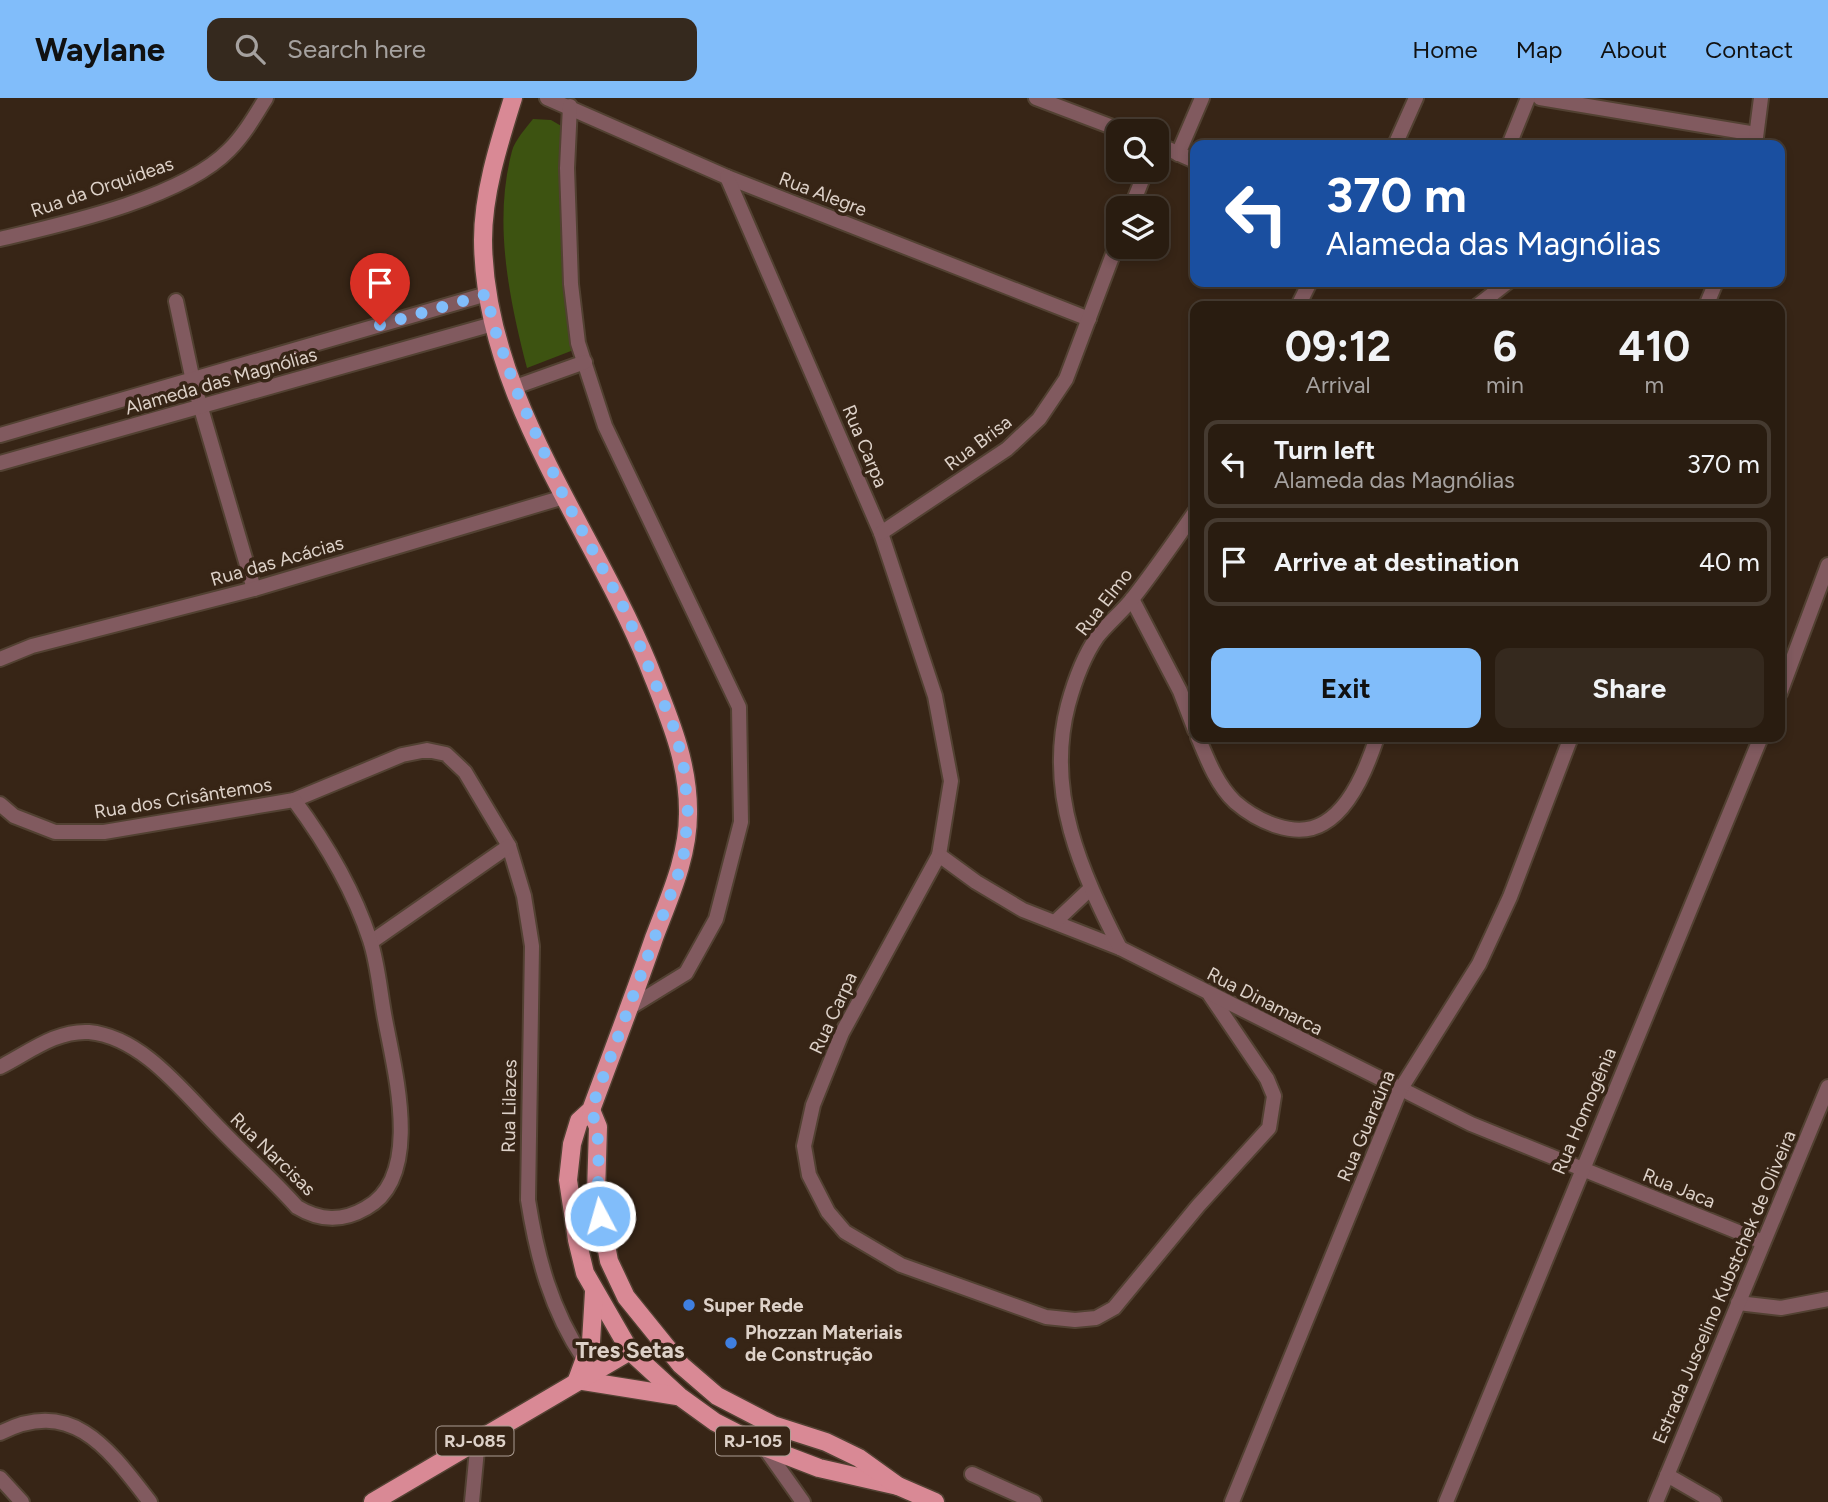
<!DOCTYPE html>
<meta charset="utf-8">
<style>
body{margin:0;font-family:Figtree,sans-serif;background:#35291e;color:#f1f3f6;height:100vh;display:flex;flex-direction:column;font-size:26px;white-space:nowrap}
*{box-sizing:border-box;margin:0}
p{font-size:23px;color:#a5a19f}
.icon{flex:none;width:38px;height:38px;fill:none;stroke:currentColor;stroke-width:2;stroke-linecap:round;stroke-linejoin:round}
.map{position:relative;flex:1;overflow:hidden}
.sheet{position:absolute;left:1190px;top:203px;width:595px;height:441px;display:flex;flex-direction:column;background:#291c10;border-radius:14px;box-shadow:0 4px 10px #0003,0 0 0 2px #453a30}
.sheet>*{flex:none}
.guide{position:absolute;left:1190px;top:42px;width:595px;height:147px;border-radius:14px;box-shadow:0 4px 10px #0003,0 0 0 2px #453a30;background:#1a4fa0;color:#fff;overflow:hidden}
.controls{position:absolute;left:1106px;top:21px;display:grid;gap:14px}
.controls a{display:grid;place-items:center;width:63px;height:63px;border-radius:14px;background:#291c10;box-shadow:0 4px 10px #0003,0 0 0 2px #453a30;font-size:35px}
.pin{position:absolute;display:grid;place-items:center;width:60px;height:60px;color:#fff;margin:-72px -30px;border-radius:50% 50% 50% 0;rotate:-45deg;box-shadow:0 0 7px #0007}
.pin .icon{rotate:45deg}
.me{position:absolute;width:77px;margin:-38px;rotate:354deg;stroke-linejoin:round;filter:drop-shadow(0 0 5px #0008)}
.turn{display:flex;align-items:center;gap:24px;height:147px;padding:0 21px;font-size:32px}
.turn .icon{width:91px;height:91px;stroke-width:2.5}
.turn b{display:block;font-size:49px;line-height:60px}
.eta{display:flex;justify-content:space-evenly;align-items:center;height:119px;text-align:center}
.eta b{font-size:42px;font-weight:700;line-height:49px}
.primary-button{display:flex;gap:14px;margin-top:auto;padding:14px 21px}
.primary-button a{flex:1;height:80px;border-radius:14px;background:#81bdfa;color:#111;font-size:28px;font-weight:700;line-height:80px;text-align:center}
.primary-button a+a{background:#35291e;color:#f1f3f6}
ul{padding:0;list-style:none}
li{display:flex;align-items:center;gap:21px;height:88px;margin:0 14px 10px;padding:0 7px;border:4px solid #453a30;border-radius:14px}
li div{flex:1}
li b{display:block;font-size:26px}
li em{font-style:normal}
header{display:flex;align-items:center;gap:42px;box-sizing:border-box;height:98px;padding:0 35px;background:#81bdfa;color:#111}
header strong{font-size:33px}
nav{display:flex;gap:38px;margin-inline-start:auto;font-size:24px}
.search{width:490px;height:63px;background:#35291e;display:flex;align-items:center;gap:18px;box-sizing:border-box;padding:0 24px;border-radius:14px;color:#a5a19f;font-size:26px}
.map>svg:first-child{display:block}
.green{fill:#3d5311}
.lines{fill:none;stroke-linecap:round;stroke-linejoin:round}
.minor-casing{stroke:#524132;stroke-width:18}
.tertiary-casing{stroke:#524132;stroke-width:18}
.primary-casing{stroke:#524132;stroke-width:21}
.minor{stroke:#815a5f;stroke-width:14}
.tertiary{stroke:#815a5f;stroke-width:14}
.primary{stroke:#d98995;stroke-width:18}
.route{stroke:#81bdfa;stroke-width:12;stroke-dasharray:0 21.6}
.shop-dot{fill:#3f7fe0;stroke:#372516;stroke-width:2.5}
.labels{text-anchor:middle;dominant-baseline:central;stroke-width:7;stroke-linejoin:round;paint-order:stroke}
.shield{fill:#372516;stroke:#ab9d93;stroke-width:2}
.shield-label{font-size:18px;font-weight:bold;fill:#ddd1c8}
.street-label{font-size:19px;fill:#ddd1c8;stroke:#372516}
.poi-label{font-size:19px;font-weight:bold;fill:#ddd1c8;stroke:#372516;text-anchor:start}
.quarter-label{font-size:23px;font-weight:bold;fill:#ddd1c8;stroke:#372516}
</style>
<header>
<strong>Waylane</strong>
<div class="search"><svg class="icon" aria-label="search" viewBox="0 0 24 24"><circle cx="10" cy="10" r="6"/><path d="M15 15l6 6"/></svg>Search here</div>
<nav><a>Home</a><a>Map</a><a>About</a><a>Contact</a></nav>
</header>
<div class="map">
<svg width="1828" height="1404" viewBox="0 0 1828 1404">
<rect width="100%" height="100%" fill="#372516"/>
<path class="green" d="M533 21 551 22 563 29 571 253 527 270C509 200 493 124 512 53 515 42 526 30 533 21Z"/>
<g class="lines">
<g class="minor-casing">
<g id="minor">
<path d="M547 0 727 79 1089 221"/>
<path d="M1036 0 1123 33"/>
<path d="M1540 0 1756 36"/>
<path d="M570 8 567 70 571 186 578 245 605 328 739 609 741 724 716 821 686 875 629 910"/>
<path d="M1157 46 1195 63"/>
<path d="M1395 47 1416 0"/>
<path d="M1509 47 1528 0"/>
<path d="M1755 47 1761 0"/>
<path d="M1178 56 1202 0"/>
<path d="M727 79 881 435 935 598 951 683 939 757 842 935 813 1007 804 1048 809 1077 828 1114 845 1134 901 1167 1046 1219 1075 1222 1096 1220 1114 1210 1198 1108 1269 1030 1274 998 1267 981 1210 897"/>
<path d="M1131 110 1146 72"/>
<path d="M0 141C64 126 182 100 229 52 244 37 255 18 266 0"/>
<path d="M176 203 193 283 254 491"/>
<path d="M1298 208 1310 184"/>
<path d="M1477 208 1508 184"/>
<path d="M1706 208 1716 184"/>
<path d="M515 289 585 264"/>
<path d="M0 337 487 196"/>
<path d="M0 365 493 226"/>
<path d="M881 435 1007 351 1039 321 1066 281 1118 143"/>
<path d="M1132 501 1180 593 1195 632"/>
<path d="M0 561 32 548 254 491 564 399"/>
<path d="M1780 595 1828 467"/>
<path d="M1198 639C1207 661 1217 687 1235 704 1257 723 1296 742 1324 725 1352 709 1368 667 1377 639"/>
<path d="M0 706 14 718 55 734H104L294 702 402 657 427 652 446 656 465 674 509 748 524 798 532 848 528 1102C537 1159 551 1212 584 1261"/>
<path d="M939 757 976 784 1023 812 1120 850 1471 1026 1763 1144"/>
<path d="M1055 824 1090 791"/>
<path d="M371 844 509 748"/>
<path d="M1120 850C1081 773 1045 695 1068 607 1074 585 1083 559 1097 539 1108 525 1122 514 1133 500 1155 472 1175 443 1195 414"/>
<path d="M0 969C28 955 56 932 89 934 143 939 185 996 221 1032 246 1058 273 1082 297 1109 320 1123 342 1124 366 1110 424 1079 394 971 385 921 380 895 378 866 370 842 353 790 326 745 294 702"/>
<path d="M1738 1205 1781 1210 1828 1201"/>
<path d="M0 1335C72 1298 109 1351 150 1404"/>
<path d="M764 1349 803 1404"/>
<path d="M972 1376 1034 1404"/>
<path d="M1667 1377 1714 1404"/>
<path d="M0 1380 22 1404"/>
<path d="M472 1404 478 1341"/>
<path d="M1232 1404 1400 992 1479 866 1510 799 1571 639"/>
<path d="M1446 1404 1761 639"/>
</g>
</g>
<g class="tertiary-casing">
<path id="tertiary" d="M1656 1404 1828 989"/>
</g>
<g class="primary-casing">
<g id="primary">
<path d="M513 0C499 45 483 95 483 142 484 297 592 429 648 566 667 615 689 662 688 716 688 760 669 800 654 840 634 898 612 955 591 1012L579 1023 572 1046 568 1082 577 1142 585 1175 630 1253 679 1298 715 1324 764 1349 819 1370 898 1388"/>
<path d="M591 1012 598 1029 596 1095 609 1163 626 1199 681 1267 717 1298 773 1327 826 1344 859 1360 898 1388 935 1404"/>
<path d="M577 1282 677 1298"/>
<path d="M577 1282 591 1244 594 1194"/>
<path d="M373 1404 630 1253"/>
</g>
</g>
<use href="#minor" class="minor"/>
<use href="#tertiary" class="tertiary"/>
<use href="#primary" class="primary"/>
</g>
<g class="lines">
<path class="route" d="M380 227 487 196 493 226 515 289 564 399 626 514 676 635 684 671 688 716 683 763 591 1012C605 1046 594 1083 600 1118"/>
</g>
<g class="shop-dot">
<circle cx="689" cy="1207" r="7"/>
<circle cx="731" cy="1245" r="7"/>
</g>
<g class="labels">
<g class="shield">
<rect x="436.5" y="1328.5" width="77" height="29" rx="5"/>
<rect x="716" y="1328.5" width="74" height="29" rx="5"/>
</g>
<g class="shield-label">
<text x="475" y="1343">RJ-085</text>
<text x="753" y="1343">RJ-105</text>
</g>
<g class="street-label">
<text transform="translate(102 89) rotate(-19)">Rua da Orquideas</text>
<text transform="translate(823 96) rotate(21)">Rua Alegre</text>
<text transform="translate(221 283) rotate(-16)">Alameda das Magnólias</text>
<text transform="translate(978 345) rotate(-37)">Rua Brisa</text>
<text transform="translate(865 348) rotate(67)">Rua Carpa</text>
<text transform="translate(277 463) rotate(-16)">Rua das Acácias</text>
<text transform="translate(1104 504) rotate(-52)">Rua Elmo</text>
<text transform="translate(183 700) rotate(-9)">Rua dos Crisântemos</text>
<text transform="translate(1265 903) rotate(27)">Rua Dinamarca</text>
<text transform="translate(833 915) rotate(-65)">Rua Carpa</text>
<text transform="translate(509 1008) rotate(-89)">Rua Lilazes</text>
<text transform="translate(1584 1013) rotate(-67)">Rua Homogênia</text>
<text transform="translate(1366 1028) rotate(-67)">Rua Guaraúna</text>
<text transform="translate(273 1056) rotate(44)">Rua Narcisas</text>
<text transform="translate(1679 1090) rotate(22)">Rua Jaca</text>
<text transform="translate(1724 1189) rotate(-67)">Estrada Juscelino Kubstchek de Oliveira</text>
</g>
<g class="poi-label">
<text x="703" y="1207">Super Rede</text>
<text x="745" y="1234">Phozzan Materiais<tspan x="745" dy="22">de Construção</tspan></text>
</g>
<g class="quarter-label">
<text x="630" y="1252">Tres Setas</text>
</g>
</g>
</svg>
<div class="controls">
<a><svg class="icon" aria-label="search" viewBox="0 0 24 24"><circle cx="10" cy="10" r="6"/><path d="M15 15l6 6"/></svg></a>
<a><svg class="icon" aria-label="layers" viewBox="0 0 24 24"><path d="M12 4l9 5-9 5-9-5zM3 14l9 5 9-5"/></svg></a>
</div>
<div class="pin" style="left:380px;top:227px;background:#d93025"><svg class="icon" aria-label="arrive" viewBox="0 0 24 24"><path d="M6 21V4h12l-3 4 3 4H6"/></svg></div>
<svg class="me" style="left:600px;top:1118px" viewBox="-20 -20 40 40"><circle r="17" fill="#81bdfa" stroke="#fff" stroke-width="3"/><path d="M0-11L8 9 0 5-8 9z" fill="#fff"/></svg>
<div class="guide">
<div class="turn"><svg class="icon" aria-label="left" viewBox="0 0 24 24"><path d="M17 20v-9H6M10 6l-5 5 5 5"/></svg><div><b>370 m</b>Alameda das Magnólias</div></div>
</div>
<section class="sheet">
<div class="eta">
<div><b>09:12</b><p>Arrival</p></div>
<div><b>6</b><p>min</p></div>
<div><b>410</b><p>m</p></div>
</div>
<ul>
<li><svg class="icon" aria-label="left" viewBox="0 0 24 24"><path d="M17 20v-9H6M10 6l-5 5 5 5"/></svg><div><b>Turn left</b><p>Alameda das Magnólias</p></div><em>370 m</em></li>
<li><svg class="icon" aria-label="arrive" viewBox="0 0 24 24"><path d="M6 21V4h12l-3 4 3 4H6"/></svg><div><b>Arrive at destination</b></div><em>40 m</em></li>
</ul>
<div class="primary-button"><a>Exit</a><a>Share</a></div>
</section>
</div>
